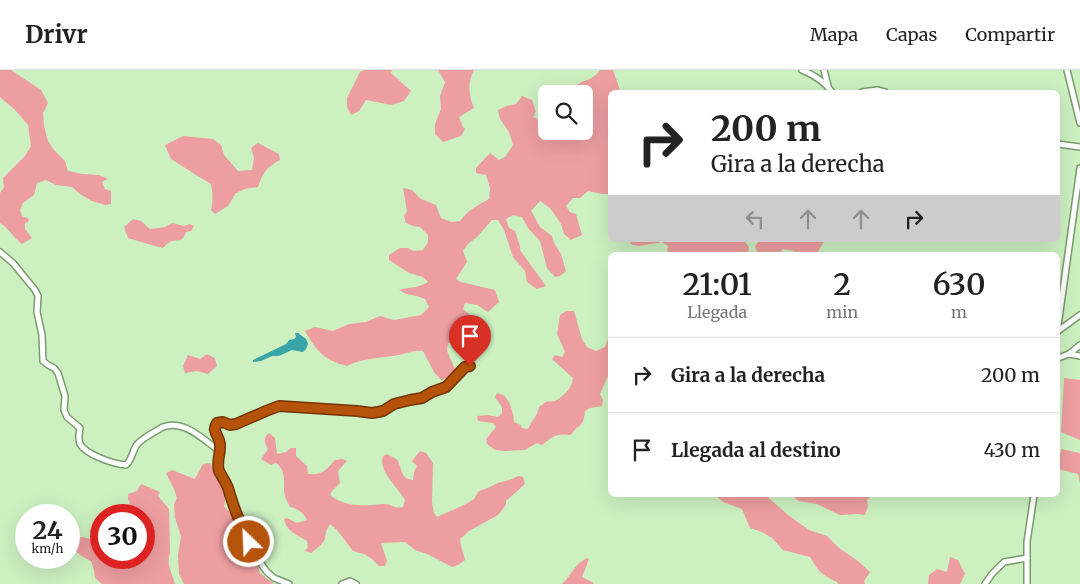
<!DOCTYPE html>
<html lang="es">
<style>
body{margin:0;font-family:Merriweather,serif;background:#f6f6f6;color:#222;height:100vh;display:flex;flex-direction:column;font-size:19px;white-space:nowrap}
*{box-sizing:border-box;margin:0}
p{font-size:16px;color:#767676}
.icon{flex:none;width:28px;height:28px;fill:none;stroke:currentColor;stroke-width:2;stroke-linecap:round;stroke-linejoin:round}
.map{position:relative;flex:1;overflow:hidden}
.side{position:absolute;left:608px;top:182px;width:452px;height:245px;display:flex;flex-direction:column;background:#fff;border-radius:8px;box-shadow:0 5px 20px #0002}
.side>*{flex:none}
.top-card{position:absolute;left:608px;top:20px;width:452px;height:152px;border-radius:8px;box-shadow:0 5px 20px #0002;background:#fff;color:#222;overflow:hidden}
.controls{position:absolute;left:538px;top:15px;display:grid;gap:10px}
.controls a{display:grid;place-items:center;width:55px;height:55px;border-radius:8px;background:#fff;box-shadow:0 5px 20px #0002;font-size:25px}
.speed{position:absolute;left:15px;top:434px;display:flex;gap:10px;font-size:25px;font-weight:700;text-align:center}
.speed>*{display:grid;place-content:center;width:65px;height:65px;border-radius:50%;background:#fff;box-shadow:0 5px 20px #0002;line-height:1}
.speed small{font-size:12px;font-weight:400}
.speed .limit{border:8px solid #d22;background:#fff;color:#111}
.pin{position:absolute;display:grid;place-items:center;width:42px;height:42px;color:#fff;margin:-51px -21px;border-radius:50% 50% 50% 0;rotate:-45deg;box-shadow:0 0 5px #0007}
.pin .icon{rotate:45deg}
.me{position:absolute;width:55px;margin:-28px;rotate:336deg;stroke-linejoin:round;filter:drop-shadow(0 0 4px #0008)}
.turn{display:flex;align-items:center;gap:18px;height:105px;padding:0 20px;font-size:22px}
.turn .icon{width:65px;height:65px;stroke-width:2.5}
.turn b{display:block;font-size:35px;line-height:42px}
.lanes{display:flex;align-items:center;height:48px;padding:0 20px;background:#0003;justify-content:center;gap:25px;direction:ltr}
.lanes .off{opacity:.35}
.eta{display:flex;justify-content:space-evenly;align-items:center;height:85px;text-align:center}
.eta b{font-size:30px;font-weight:600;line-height:35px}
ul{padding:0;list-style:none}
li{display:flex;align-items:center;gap:15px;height:75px;padding:0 20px;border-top:1px solid #e0e0e0}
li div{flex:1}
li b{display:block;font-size:19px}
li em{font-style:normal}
header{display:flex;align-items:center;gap:30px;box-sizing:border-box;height:70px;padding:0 25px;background:#fff;border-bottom:1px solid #e0e0e0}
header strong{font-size:24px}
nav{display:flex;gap:28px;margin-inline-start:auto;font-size:18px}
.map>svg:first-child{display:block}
.forest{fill:#ed9ea0}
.water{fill:#3aa5a8}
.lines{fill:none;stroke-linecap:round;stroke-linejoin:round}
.minor-casing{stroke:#7a9b6f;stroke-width:8}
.minor{stroke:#fff;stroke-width:5}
.route-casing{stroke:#753606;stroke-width:12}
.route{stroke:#b45309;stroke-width:9}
</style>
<header>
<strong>Drivr</strong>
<nav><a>Mapa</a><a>Capas</a><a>Compartir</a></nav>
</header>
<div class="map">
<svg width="1080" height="514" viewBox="0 0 1080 514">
<rect width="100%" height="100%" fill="#ccf0c0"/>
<g class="forest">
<path d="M0 0H11L41 20 48 33 43 43 44 56 48 71 54 80 65 91 68 101 82 104 99 105 108 109 102 112 105 119 111 121V134L105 135 92 131 80 124 72 117 56 115 46 110 37 113 34 125 23 133 20 140 22 146 29 149 28 152 25 153V159L32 168 22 174C13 168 10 159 0 153V123L4 117 3 108 25 86 31 76 28 55 15 40 0 27Z"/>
<path d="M364 0H392L391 3 411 21 404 31 391 35 366 30 359 41 351 45 347 37V28L360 2Z"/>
<path d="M438 0H474C467 12 469 26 474 38L459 47 463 57 465 59 461 66 443 72 435 64V54L441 39 440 26 445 12Z"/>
<path d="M600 0H613L619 17V22H610V124H602L588 121 580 128H573L566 136 570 142 576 144 582 165 571 170 564 164 561 154 550 138 540 131 531 141 540 157 552 166 554 173 561 184 566 201 560 206 555 207 547 198 540 171 528 158 522 147 513 145 506 149 509 158 515 161 520 176V180L546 216 537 219 527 212 525 201 513 187 504 160 498 150H492L477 167 468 174 463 181 467 192 456 209 461 212 495 220 499 232 488 242 477 235 465 233 463 239 476 250 478 255 467 256 465 258 467 266 464 271 448 273 447 281 455 299 450 307 441 310 434 302 423 281C414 280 408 283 399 285 382 288 362 288 347 296 324 290 317 282 305 261L315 257 333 261 349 254 366 252 380 246 394 250 421 245 429 237 425 229 417 226 406 224 399 220C409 217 419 218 428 212L423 207 409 203 389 190V185L400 178H407L414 181 423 180 428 172V165L420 157 413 156 406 153 404 146 407 141 403 118 412 120 421 129 436 135 441 148 451 152 460 151C468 140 478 135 489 129L490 118 486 105 476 103V98L490 83 499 90 505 87 513 75 509 62 500 49 498 40 507 36 516 34 522 26 532 30 536 42 533 47 539 50 546 48V61H584V24H569C572 21 575 16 578 14 587 9 593 10 600 0Z"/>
<path d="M183 66 213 69 221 75 224 85 238 101 252 100 254 88 251 78 258 73 279 84 280 90C265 99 264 101 258 117L245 119 236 123 228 136 215 144 211 140C213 131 213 123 211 114L196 105 171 89 165 75Z"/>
<path d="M133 149 141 151 150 159 165 157 172 153 184 156 190 154 194 156 191 161 186 162C182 174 178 168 170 172 167 173 165 176 163 178L148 174 128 168 124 157Z"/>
<path d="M628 170H731L735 172H745L749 177 748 185H667L668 176 662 172 639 176 632 175Z"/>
<path d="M760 170H825L816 185H799L794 181 783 179 779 185H758L755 176Z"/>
<path d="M566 241H574L582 269 587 277 596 281 605 277 610 263V307L608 306 600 324 603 330 602 336 590 338 585 341C583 360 578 353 571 365 556 363 553 366 542 375L537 373 525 380 504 381 495 380 487 374 486 369 496 357 493 353 478 351 477 346 487 345 498 347 502 343V337L495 327 497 323C500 324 503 324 505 327 510 331 514 345 514 352L521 355 522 358 528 359C532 350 537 347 539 337 541 336 545 332 546 332 549 331 552 332 555 331 563 327 573 317 573 308L552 289 555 285 562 287 565 282 557 264 560 245Z"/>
<path d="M207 284 215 288 217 296 208 304 197 301 185 303 183 296 188 285 200 289Z"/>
<path d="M1064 308 1080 310V370L1061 362Z"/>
<path d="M269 363 275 368 277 384 286 382 291 378H296V386L307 396 308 404C323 405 325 401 335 390L342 389 347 391 338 401 340 413 333 420 330 425C342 435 357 436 372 435 376 435 380 434 384 434 392 434 393 439 403 437L405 430C398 417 378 401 383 386L387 384C390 386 396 388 398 391 402 399 401 409 413 410L414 402 417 396 412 391 420 381 426 383 433 393 432 432 434 443 437 447 466 434 474 429 479 421C486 419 492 416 498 413 506 410 510 411 518 406L523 407 525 414 506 431V435L498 445 469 461 460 469C460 476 464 483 465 490L458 495 452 497 427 484 415 480 405 472 381 473 387 491 385 496H379L372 489 364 484 353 481 337 460 330 454 326 462 325 469 321 475 311 483 305 481 308 477 307 471C296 464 287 462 284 449L287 448 297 453 307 450C303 442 298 439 290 437 289 434 287 432 286 429 281 417 289 402 276 393L271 395 261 389 268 379C265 373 262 369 269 363Z"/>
<path d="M1061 379 1080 383V413L1078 404 1058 399Z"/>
<path d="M210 393C216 405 229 422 224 436L232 445 248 483 257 492 260 503 274 514H184L179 504 178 485 181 466 175 448 174 434 177 428 174 419 166 403 172 400 195 409 203 394Z"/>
<path d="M141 414 160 422 158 426 169 439 170 483C166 494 172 503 175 514H102L95 508 94 500 91 491C80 485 73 483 71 469L82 467 95 470 101 466V488H144V445H118L130 433 128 429V424L137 421Z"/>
<path d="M715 425H766L770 429 788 445 809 460 827 466 839 478 858 491 870 502 864 511 865 514H838L837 512C822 505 818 501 810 487L783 480 772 468 762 462 750 458 742 439 723 432Z"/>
<path d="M791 425H872L867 430 868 436 865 445 858 444 840 445 817 434 799 431Z"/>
<path d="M950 487 958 490 965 504 960 514H928L929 505 937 499 947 502Z"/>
<path d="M587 488 589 489 582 507 594 513 593 514H562C572 505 574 494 587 488Z"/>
</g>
<path class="water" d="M295 263H298L306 269 308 274 306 279 303 282 292 280 279 286H272L261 291 253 292V290L286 274 289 270 294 269 296 267Z"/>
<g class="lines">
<g class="minor-casing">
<g id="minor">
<path d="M802 0C814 5 825 12 832 22"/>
<path d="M824 0 828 16"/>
<path d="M1067 0 1080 53"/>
<path d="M862 22 877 20 885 22"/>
<path d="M1058 74 1080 77"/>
<path d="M0 182 13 193 35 220 38 226 37 242 42 265 43 291 48 295 54 298 58 303 65 326 64 340 67 347 80 358C79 363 78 369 80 374 86 385 114 394 126 395 132 390 132 382 136 376 139 370 156 361 163 357 183 349 203 369 218 380L220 384 218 394 219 400 227 416 239 449 246 462 252 481 258 487 262 495 267 502 274 508 289 514"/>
<path d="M1058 256 1080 98"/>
<path d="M1058 261 1080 245"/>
<path d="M1069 284 1080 286"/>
<path d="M1058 288 1069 284 1080 275"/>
<path d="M220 383C220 382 220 376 220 374 219 365 211 361 217 353L223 352 230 355 236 354 266 341 279 336 357 341 372 343H378L383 341 394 334 410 330 421 329 432 322 446 317 465 297 470 296"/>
<path d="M342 514 350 511 356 514"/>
<path d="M985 514 992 504 1004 492 1027 488"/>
<path d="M1027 514V472L1034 425"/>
</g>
</g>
<use href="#minor" class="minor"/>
</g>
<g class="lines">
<g class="route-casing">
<path id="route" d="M249 472C246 461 242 457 238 447 234 438 231 428 228 418 226 412 222 407 219 401 216 392 221 383 220 374 219 365 211 361 217 353L223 352 230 355 236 354 266 341 279 336 357 341 372 343 378 342 383 341 394 334 410 330 422 328 432 322 446 317 465 297 470 296"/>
</g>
<use href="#route" class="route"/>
</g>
</svg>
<div class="controls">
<a><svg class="icon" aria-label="search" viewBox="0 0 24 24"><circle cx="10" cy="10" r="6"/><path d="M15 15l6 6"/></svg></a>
</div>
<div class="speed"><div>24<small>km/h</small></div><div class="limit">30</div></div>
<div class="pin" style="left:470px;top:296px;background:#d93025"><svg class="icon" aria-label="arrive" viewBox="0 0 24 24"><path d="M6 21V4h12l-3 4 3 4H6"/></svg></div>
<svg class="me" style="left:249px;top:472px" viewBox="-20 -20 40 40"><circle r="17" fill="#b45309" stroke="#fff" stroke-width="3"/><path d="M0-11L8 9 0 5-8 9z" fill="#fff"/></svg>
<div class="top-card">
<div class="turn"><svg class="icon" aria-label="right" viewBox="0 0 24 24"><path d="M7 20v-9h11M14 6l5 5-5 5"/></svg><div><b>200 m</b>Gira a la derecha</div></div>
<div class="lanes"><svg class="icon off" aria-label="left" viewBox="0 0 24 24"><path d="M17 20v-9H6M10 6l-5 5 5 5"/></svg><svg class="icon off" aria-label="ahead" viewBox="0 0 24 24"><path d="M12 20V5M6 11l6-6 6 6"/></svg><svg class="icon off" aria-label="ahead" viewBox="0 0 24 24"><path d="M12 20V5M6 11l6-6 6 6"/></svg><svg class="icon" aria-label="right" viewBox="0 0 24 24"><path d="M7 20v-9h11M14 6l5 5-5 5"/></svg></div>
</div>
<section class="side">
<div class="eta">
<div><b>21:01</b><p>Llegada</p></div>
<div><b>2</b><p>min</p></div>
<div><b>630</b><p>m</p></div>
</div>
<ul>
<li><svg class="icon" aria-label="right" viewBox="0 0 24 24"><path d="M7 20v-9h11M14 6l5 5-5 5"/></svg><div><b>Gira a la derecha</b></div><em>200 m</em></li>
<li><svg class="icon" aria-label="arrive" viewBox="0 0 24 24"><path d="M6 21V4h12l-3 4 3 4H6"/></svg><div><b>Llegada al destino</b></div><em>430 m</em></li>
</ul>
</section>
</div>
